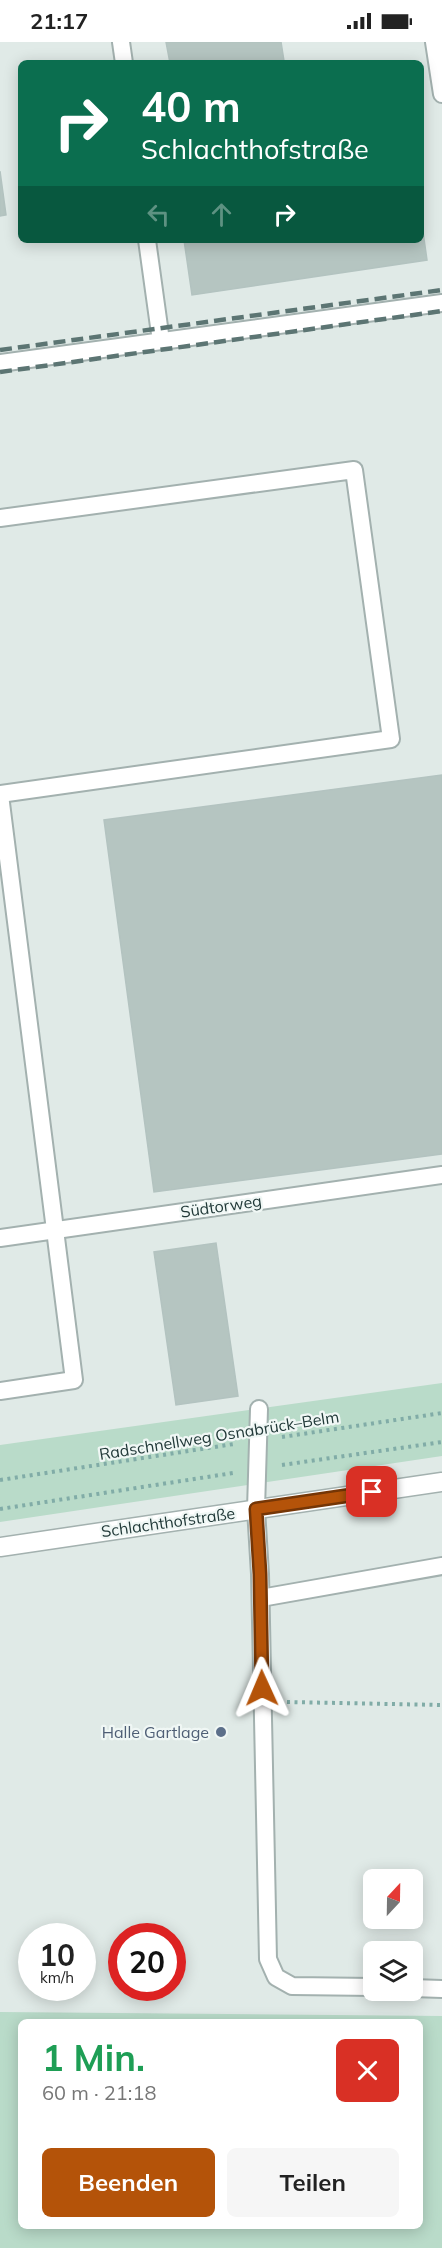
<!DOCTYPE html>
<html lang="de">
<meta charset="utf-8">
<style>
body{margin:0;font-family:Mulish,sans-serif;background:#f6f6f6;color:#222;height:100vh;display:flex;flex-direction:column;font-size:22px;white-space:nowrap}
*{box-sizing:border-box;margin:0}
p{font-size:20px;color:#767676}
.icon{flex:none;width:33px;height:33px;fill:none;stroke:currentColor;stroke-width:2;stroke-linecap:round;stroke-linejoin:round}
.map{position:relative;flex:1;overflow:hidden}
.panel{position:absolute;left:18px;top:1977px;width:405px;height:210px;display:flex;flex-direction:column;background:#fff;border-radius:9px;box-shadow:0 3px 15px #0003}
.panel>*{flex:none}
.guide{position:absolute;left:18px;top:18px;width:406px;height:183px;border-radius:9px;box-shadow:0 3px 15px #0003;background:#0b6e4f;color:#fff;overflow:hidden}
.needle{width:39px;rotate:22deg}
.buttons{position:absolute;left:363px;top:1827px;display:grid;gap:12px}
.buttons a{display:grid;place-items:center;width:60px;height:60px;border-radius:9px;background:#fff;box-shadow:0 3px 15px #0003;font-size:30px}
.speed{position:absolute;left:18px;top:1881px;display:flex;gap:12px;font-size:30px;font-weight:700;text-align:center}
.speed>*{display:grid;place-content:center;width:78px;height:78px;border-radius:50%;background:#fff;box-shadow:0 3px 15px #0003;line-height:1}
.speed small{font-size:15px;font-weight:400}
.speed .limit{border:9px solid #d22;background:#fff;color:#111}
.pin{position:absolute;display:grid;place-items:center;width:51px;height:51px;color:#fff;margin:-26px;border-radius:12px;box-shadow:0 3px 9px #0006}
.me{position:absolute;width:66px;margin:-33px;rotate:359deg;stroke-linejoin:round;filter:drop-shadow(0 0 4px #0008)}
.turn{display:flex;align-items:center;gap:21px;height:126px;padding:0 24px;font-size:27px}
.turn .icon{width:78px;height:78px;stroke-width:2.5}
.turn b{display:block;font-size:42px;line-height:51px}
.lanes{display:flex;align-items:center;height:57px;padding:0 24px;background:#0003;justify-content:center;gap:30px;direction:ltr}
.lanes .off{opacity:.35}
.round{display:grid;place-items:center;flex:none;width:63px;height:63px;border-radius:9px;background:#f6f6f6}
.summary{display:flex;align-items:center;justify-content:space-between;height:102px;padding:0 24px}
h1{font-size:36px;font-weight:700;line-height:45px;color:#1e9e55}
.cta{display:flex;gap:12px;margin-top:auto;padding:12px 24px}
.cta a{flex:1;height:69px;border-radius:9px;background:#b45309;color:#fff;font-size:24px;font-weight:700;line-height:69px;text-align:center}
.cta a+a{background:#f6f6f6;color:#222}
.status{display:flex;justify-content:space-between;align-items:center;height:42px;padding:0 30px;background:#fff;direction:ltr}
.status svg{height:16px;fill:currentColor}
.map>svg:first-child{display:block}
.green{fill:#b9dbc9;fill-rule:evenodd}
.building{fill:#b5c5c1;stroke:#b3c3c0;stroke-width:1.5}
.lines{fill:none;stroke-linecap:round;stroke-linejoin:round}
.service-casing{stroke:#a3b1af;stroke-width:20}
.minor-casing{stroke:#a3b1af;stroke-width:21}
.path{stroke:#81aca7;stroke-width:4;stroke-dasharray:3 4.5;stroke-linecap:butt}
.service{stroke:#fff;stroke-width:16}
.minor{stroke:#fff;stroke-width:18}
.rail{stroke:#5c7573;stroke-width:4.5;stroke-dasharray:12 6;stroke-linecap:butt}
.route-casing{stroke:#753606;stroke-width:15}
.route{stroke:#b45309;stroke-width:10}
.service-dot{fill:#5c6f8a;stroke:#f0f7f5;stroke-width:2}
.labels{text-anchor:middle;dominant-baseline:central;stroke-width:4.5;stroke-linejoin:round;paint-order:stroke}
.street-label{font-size:16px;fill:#213938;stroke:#f0f7f5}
.service-label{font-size:16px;fill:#4e5e75;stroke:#f0f7f5;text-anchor:end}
</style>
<div class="status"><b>21:17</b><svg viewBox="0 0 49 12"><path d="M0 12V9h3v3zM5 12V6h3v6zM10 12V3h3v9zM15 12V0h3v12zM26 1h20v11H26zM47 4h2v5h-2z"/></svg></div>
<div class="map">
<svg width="442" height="2206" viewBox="0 0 442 2206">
<rect width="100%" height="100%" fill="#e0eae7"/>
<g class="green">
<path d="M442 1341V1414L0 1480V1403Z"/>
<path d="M0 1970 442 1974V2206H0ZM21 1980H420V2184H21Z"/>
</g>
<g class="building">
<path d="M166 0H281L284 19 170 21Z"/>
<path d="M0 129 6 173 0 174Z"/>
<path d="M422 183 427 218 192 253 184 198H422Z"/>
<path d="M442 733V1112L154 1150 104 778Z"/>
<path d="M216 1201 238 1354 176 1363 154 1210Z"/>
</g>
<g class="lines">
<g class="service-casing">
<g id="service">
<path d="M121 0 124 21"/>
<path d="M434 0 442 52"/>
<path d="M147 198 161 299"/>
<path d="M0 321 442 261"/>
<path d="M0 476 354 428 391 697 0 752"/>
<path d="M0 753 74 1338 0 1349"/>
<path d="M0 1196 442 1133"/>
<path d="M259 1367 256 1467 260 1532 268 1917 276 1935 292 1944 374 1945"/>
<path d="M261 1556 442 1524"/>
<path d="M412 1946 442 1947"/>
</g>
</g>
<g class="minor-casing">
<path id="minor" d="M0 1505 442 1440"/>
</g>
<g class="path">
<path d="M282 1395 442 1371"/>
<path d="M282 1423 442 1400"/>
<path d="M0 1438 234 1402"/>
<path d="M0 1467 233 1431"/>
<path d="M287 1660 442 1663"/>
</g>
<use href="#service" class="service"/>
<use href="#minor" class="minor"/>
<g class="rail">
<path d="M0 308 442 248"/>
<path d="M0 330 442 269"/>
</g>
</g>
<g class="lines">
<g class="route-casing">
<path id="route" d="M262 1646 260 1532 256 1467 372 1450"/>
</g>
<use href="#route" class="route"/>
</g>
<circle class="service-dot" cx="221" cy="1690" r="6"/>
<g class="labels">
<g class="street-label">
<text transform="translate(221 1164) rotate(-8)">Südtorweg</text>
<text transform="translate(219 1393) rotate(-9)">Radschnellweg Osnabrück–Belm</text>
<text transform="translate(168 1480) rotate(-8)">Schlachthofstraße</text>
</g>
<g class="service-label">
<text x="209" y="1690">Halle Gartlage</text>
</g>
</g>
</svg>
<div class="buttons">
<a><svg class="needle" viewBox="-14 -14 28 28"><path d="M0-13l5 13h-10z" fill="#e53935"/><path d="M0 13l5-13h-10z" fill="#767676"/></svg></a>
<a><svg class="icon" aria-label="layers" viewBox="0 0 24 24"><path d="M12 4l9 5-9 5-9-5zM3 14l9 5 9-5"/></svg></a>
</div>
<div class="speed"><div>10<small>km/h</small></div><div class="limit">20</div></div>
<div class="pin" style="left:372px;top:1450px;background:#d93025"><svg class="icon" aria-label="arrive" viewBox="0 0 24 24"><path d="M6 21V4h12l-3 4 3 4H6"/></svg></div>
<svg class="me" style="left:262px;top:1646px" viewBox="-20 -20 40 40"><path d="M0-17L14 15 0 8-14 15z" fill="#b45309" stroke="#fff" stroke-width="4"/></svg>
<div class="guide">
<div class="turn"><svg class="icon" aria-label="right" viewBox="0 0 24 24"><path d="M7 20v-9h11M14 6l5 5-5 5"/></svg><div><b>40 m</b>Schlachthofstraße</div></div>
<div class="lanes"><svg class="icon off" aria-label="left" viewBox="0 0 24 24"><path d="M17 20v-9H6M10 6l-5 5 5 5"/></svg><svg class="icon off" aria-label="ahead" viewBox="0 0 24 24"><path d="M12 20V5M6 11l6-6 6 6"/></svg><svg class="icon" aria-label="right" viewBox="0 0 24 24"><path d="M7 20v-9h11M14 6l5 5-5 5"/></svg></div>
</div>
<section class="panel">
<div class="summary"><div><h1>1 Min.</h1><p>60 m · 21:18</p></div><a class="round" style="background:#d93025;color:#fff"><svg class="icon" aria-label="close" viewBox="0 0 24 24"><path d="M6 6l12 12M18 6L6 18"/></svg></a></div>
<div class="cta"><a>Beenden</a><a>Teilen</a></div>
</section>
</div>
